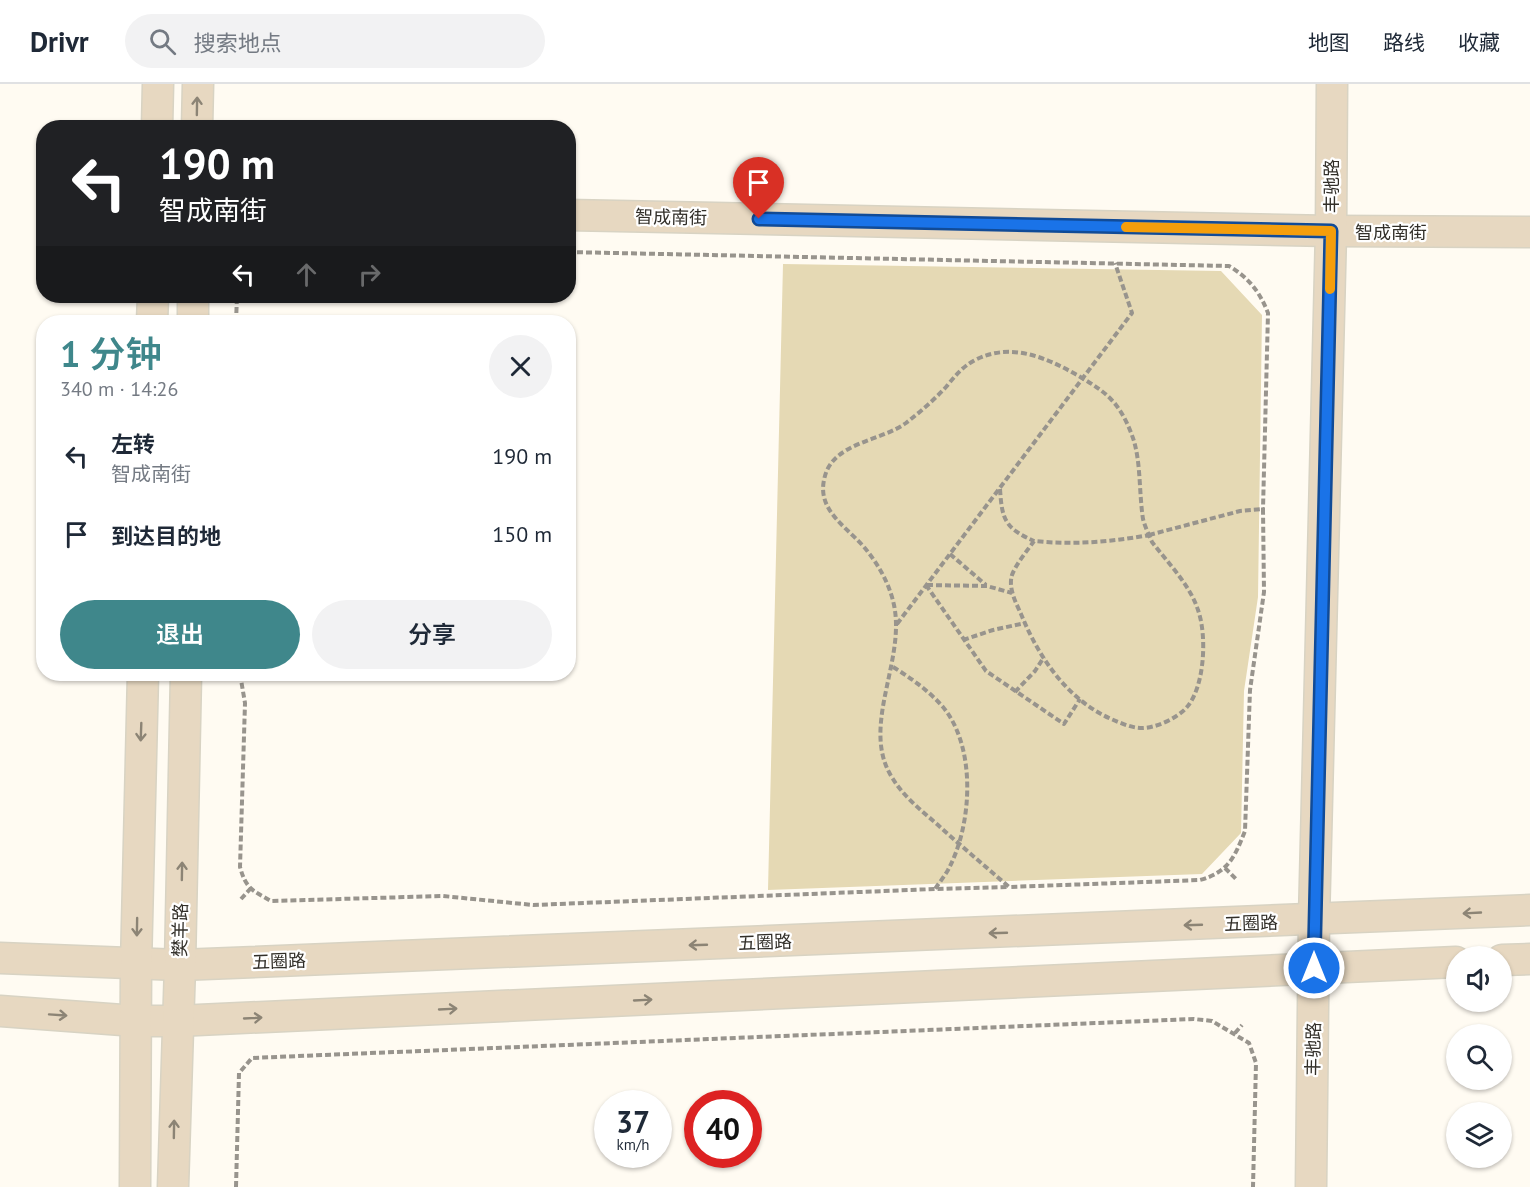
<!DOCTYPE html>
<html lang="zh">
<meta charset="utf-8">
<style>
body{margin:0;font-family:"PT Sans","Noto Sans SC",sans-serif;background:#f2f2f3;color:#1f2937;height:100vh;display:flex;flex-direction:column;font-size:22px;white-space:nowrap}
*{box-sizing:border-box;margin:0}
p{font-size:20px;color:#747a83}
.icon{flex:none;width:33px;height:33px;fill:none;stroke:currentColor;stroke-width:2;stroke-linecap:round;stroke-linejoin:round}
.map{position:relative;flex:1;overflow:hidden}
.panel{position:absolute;left:36px;top:231px;width:540px;height:366px;display:flex;flex-direction:column;background:#fff;border-radius:24px;box-shadow:0 2px 4px #0004}
.panel>*{flex:none}
.top-card{position:absolute;left:36px;top:36px;width:540px;height:183px;border-radius:24px;box-shadow:0 2px 4px #0004;background:#202124;color:#fff;overflow:hidden}
.buttons{position:absolute;left:1446px;top:862px;display:grid;gap:12px}
.buttons a{display:grid;place-items:center;width:66px;height:66px;border-radius:50%;background:#fff;box-shadow:0 2px 4px #0004;font-size:30px}
.speed{position:absolute;left:594px;top:1006px;display:flex;gap:12px;font-size:30px;font-weight:700;text-align:center}
.speed>*{display:grid;place-content:center;width:78px;height:78px;border-radius:50%;background:#fff;box-shadow:0 2px 4px #0004;line-height:1}
.speed small{font-size:15px;font-weight:400}
.speed .limit{border:9px solid #d22;background:#fff;color:#111}
.pin{position:absolute;display:grid;place-items:center;width:51px;height:51px;color:#fff;margin:-62px -26px;border-radius:50% 50% 50% 0;rotate:-45deg;box-shadow:0 0 6px #0007}
.pin .icon{rotate:45deg}
.me{position:absolute;width:66px;margin:-33px;rotate:0deg;stroke-linejoin:round;filter:drop-shadow(0 0 4px #0008)}
.turn{display:flex;align-items:center;gap:21px;height:126px;padding:0 24px;font-size:27px}
.turn .icon{width:78px;height:78px;stroke-width:2.5}
.turn b{display:block;font-size:42px;line-height:51px}
.lanes{display:flex;align-items:center;height:57px;padding:0 24px;background:#0003;justify-content:center;gap:30px;direction:ltr}
.lanes .off{opacity:.35}
.round{display:grid;place-items:center;flex:none;width:63px;height:63px;border-radius:32px;background:#f2f2f3}
.summary{display:flex;align-items:center;justify-content:space-between;height:102px;padding:0 24px}
h1{font-size:36px;font-weight:600;line-height:45px;color:#3f878b}
.button{display:flex;gap:12px;margin-top:auto;padding:12px 24px}
.button a{flex:1;height:69px;border-radius:36px;background:#3f878b;color:#fff;font-size:24px;font-weight:600;line-height:69px;text-align:center}
.button a+a{background:#f2f2f3;color:#1f2937}
ul{padding:0;list-style:none}
li{display:flex;align-items:center;gap:18px;height:78px;padding:0 24px}
li div{flex:1}
li b{display:block;font-size:22px}
li em{font-style:normal}
header{display:flex;align-items:center;gap:36px;box-sizing:border-box;height:84px;padding:0 30px;background:#fff;border-bottom:2px solid #e0e1e3}
header strong{font-size:28px}
nav{display:flex;gap:33px;margin-inline-start:auto;font-size:21px}
.search{width:420px;height:54px;background:#f2f2f3;display:flex;align-items:center;gap:15px;box-sizing:border-box;padding:0 21px;border-radius:33px;color:#747a83;font-size:22px}
.map>svg:first-child{display:block}
.green{fill:#e5d9b4}
.lines{fill:none;stroke-linecap:round;stroke-linejoin:round}
.secondary-casing{stroke:#d8d3c3;stroke-width:33}
.path{stroke:#98948d;stroke-width:4;stroke-dasharray:6 3;stroke-linecap:butt}
.secondary{stroke:#e7d8c1;stroke-width:30}
.oneway{stroke:#8c8475}
.route-casing{stroke:#114b97;stroke-width:15}
.route{stroke:#1a73e8;stroke-width:10}
.slow{stroke:#f59e0b;stroke-width:10}
.labels{text-anchor:middle;dominant-baseline:central;stroke-width:4.5;stroke-linejoin:round;paint-order:stroke}
.street-label{font-size:18px;fill:#322f29;stroke:#fff}
</style>
<header>
<strong>Drivr</strong>
<div class="search"><svg class="icon" aria-label="search" viewBox="0 0 24 24"><circle cx="10" cy="10" r="6"/><path d="M15 15l6 6"/></svg>搜索地点</div>
<nav><a>地图</a><a>路线</a><a>收藏</a></nav>
</header>
<div class="map">
<svg width="1530" height="1103" viewBox="0 0 1530 1103">
<rect width="100%" height="100%" fill="#fffbf2"/>
<path class="green" d="M783 180 1221 187 1262 231 1258 513 1244 607 1241 749 1202 790 768 806Z"/>
<g class="lines">
<g class="secondary-casing">
<g id="secondary">
<path d="M157 44 158 0"/>
<path d="M197 44 198 0"/>
<path d="M568 131 1331 147 1530 148"/>
<path d="M152 238 153 212"/>
<path d="M193 238V212"/>
<path d="M0 874 180 881 1530 826"/>
<path d="M1502 876 1530 875"/>
<path d="M0 927 136 937H177L1456 878"/>
<path d="M135 1103 136 881 143 590"/>
<path d="M173 1103 180 881 186 590"/>
<path d="M1311 1103 1314 836 1331 147 1332 0"/>
</g>
</g>
<g class="path">
<path d="M568 168 1229 182C1248 193 1260 208 1268 229L1263 425"/>
<path d="M236 238 237 212"/>
<path d="M1000 405C1002 436 1005 444 1034 457"/>
<path d="M1149 451 1240 427 1263 425 1264 508 1250 606 1245 747C1235 772 1229 788 1200 796L1009 803C985 782 961 762 938 741 922 727 904 713 893 695 859 644 906 578 894 521 890 502 880 483 868 468 851 445 817 429 824 396 831 358 880 358 906 339 920 328 934 316 946 303 955 292 962 283 975 276 1011 258 1045 273 1077 291 1092 300 1106 308 1116 321 1124 331 1130 345 1134 357 1141 382 1139 409 1143 435 1145 443 1149 451 1152 458 1168 479 1190 501 1198 526 1207 551 1205 602 1187 623 1178 634 1156 644 1142 644 1131 644 1121 639 1111 635 1067 615 1039 574 1021 530 1016 519 1008 504 1012 491 1016 480 1027 467 1034 457 1073 461 1111 458 1149 451"/>
<path d="M950 470 986 501"/>
<path d="M926 501 986 587 1064 640 1080 615"/>
<path d="M927 501 987 502 1012 509"/>
<path d="M897 540 1132 229 1115 179"/>
<path d="M963 556 993 546 1025 539"/>
<path d="M893 583C911 594 929 607 943 623 977 664 972 742 948 786 944 793 939 799 935 805L1007 803"/>
<path d="M240 590 245 619 240 783C246 805 252 806 271 817L443 812 533 821 935 805"/>
<path d="M1015 608 1035 587 1044 573"/>
<path d="M1225 784 1236 795"/>
<path d="M241 815 251 804"/>
<path d="M1235 949 1242 941"/>
<path d="M236 1103 239 989 252 974 1194 935 1212 937 1249 959 1256 979 1253 1103"/>
</g>
<use href="#secondary" class="secondary"/>
</g>
<defs><path id="oneway-shaft" d="M-6 0H5M1.5-3L5.5 0L1.5 3" fill="none" stroke-width="1.6" stroke-linecap="round" stroke-linejoin="round" transform="scale(1.5)"/></defs>
<g class="oneway">
<use href="#oneway-shaft" transform="translate(197 22) rotate(-89)"/>
<use href="#oneway-shaft" transform="translate(141 648) rotate(92)"/>
<use href="#oneway-shaft" transform="translate(182 787) rotate(-89)"/>
<use href="#oneway-shaft" transform="translate(1472 829) rotate(177)"/>
<use href="#oneway-shaft" transform="translate(1193 841) rotate(178)"/>
<use href="#oneway-shaft" transform="translate(137 843) rotate(91)"/>
<use href="#oneway-shaft" transform="translate(998 849) rotate(178)"/>
<use href="#oneway-shaft" transform="translate(698 861) rotate(178)"/>
<use href="#oneway-shaft" transform="translate(643 916) rotate(-3)"/>
<use href="#oneway-shaft" transform="translate(448 925) rotate(-3)"/>
<use href="#oneway-shaft" transform="translate(58 931) rotate(4)"/>
<use href="#oneway-shaft" transform="translate(253 934) rotate(-3)"/>
<use href="#oneway-shaft" transform="translate(174 1045) rotate(-89)"/>
</g>
<g class="lines">
<g class="route-casing">
<path id="route" d="M759 135 1331 147 1314 884"/>
</g>
<use href="#route" class="route"/>
<path class="slow" d="M1126 143 1331 147 1330 205"/>
</g>
<g class="labels">
<g class="street-label">
<text transform="translate(1331 102) rotate(-90)">丰驰路</text>
<text transform="translate(671 133) rotate(1)">智成南街</text>
<text x="1391" y="148">智成南街</text>
<text transform="translate(1251 839) rotate(-2)">五圈路</text>
<text transform="translate(180 846) rotate(-89)">樊羊路</text>
<text transform="translate(765 858) rotate(-2)">五圈路</text>
<text transform="translate(279 877) rotate(-2)">五圈路</text>
<text transform="translate(1313 965) rotate(-89)">丰驰路</text>
</g>
</g>
</svg>
<div class="buttons">
<a><svg class="icon" aria-label="sound" viewBox="0 0 24 24"><path d="M4 9h4l5-4v14l-5-4H4zM17 9q2 3 0 6"/></svg></a>
<a><svg class="icon" aria-label="search" viewBox="0 0 24 24"><circle cx="10" cy="10" r="6"/><path d="M15 15l6 6"/></svg></a>
<a><svg class="icon" aria-label="layers" viewBox="0 0 24 24"><path d="M12 4l9 5-9 5-9-5zM3 14l9 5 9-5"/></svg></a>
</div>
<div class="speed"><div>37<small>km/h</small></div><div class="limit">40</div></div>
<div class="pin" style="left:759px;top:135px;background:#d93025"><svg class="icon" aria-label="arrive" viewBox="0 0 24 24"><path d="M6 21V4h12l-3 4 3 4H6"/></svg></div>
<svg class="me" style="left:1314px;top:884px" viewBox="-20 -20 40 40"><circle r="17" fill="#1a73e8" stroke="#fff" stroke-width="3"/><path d="M0-11L8 9 0 5-8 9z" fill="#fff"/></svg>
<div class="top-card">
<div class="turn"><svg class="icon" aria-label="left" viewBox="0 0 24 24"><path d="M17 20v-9H6M10 6l-5 5 5 5"/></svg><div><b>190 m</b>智成南街</div></div>
<div class="lanes"><svg class="icon" aria-label="left" viewBox="0 0 24 24"><path d="M17 20v-9H6M10 6l-5 5 5 5"/></svg><svg class="icon off" aria-label="ahead" viewBox="0 0 24 24"><path d="M12 20V5M6 11l6-6 6 6"/></svg><svg class="icon off" aria-label="right" viewBox="0 0 24 24"><path d="M7 20v-9h11M14 6l5 5-5 5"/></svg></div>
</div>
<section class="panel">
<div class="summary"><div><h1>1 分钟</h1><p>340 m · 14:26</p></div><a class="round"><svg class="icon" aria-label="close" viewBox="0 0 24 24"><path d="M6 6l12 12M18 6L6 18"/></svg></a></div>
<ul>
<li><svg class="icon" aria-label="left" viewBox="0 0 24 24"><path d="M17 20v-9H6M10 6l-5 5 5 5"/></svg><div><b>左转</b><p>智成南街</p></div><em>190 m</em></li>
<li><svg class="icon" aria-label="arrive" viewBox="0 0 24 24"><path d="M6 21V4h12l-3 4 3 4H6"/></svg><div><b>到达目的地</b></div><em>150 m</em></li>
</ul>
<div class="button"><a>退出</a><a>分享</a></div>
</section>
</div>
